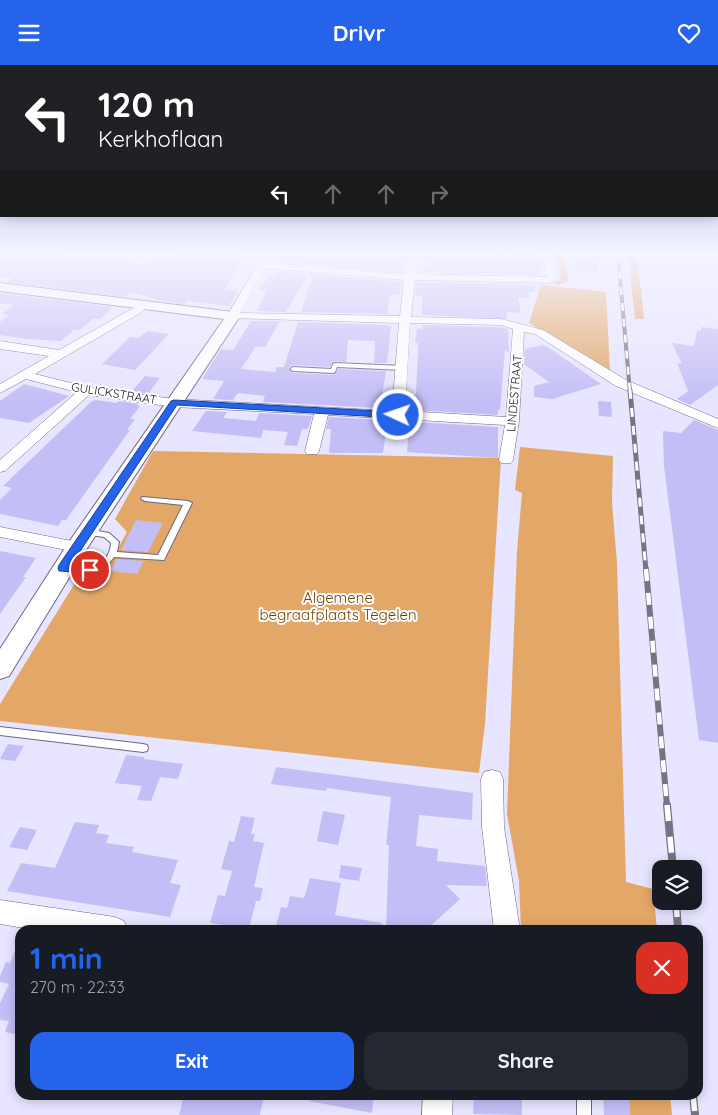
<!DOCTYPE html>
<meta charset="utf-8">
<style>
body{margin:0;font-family:Quicksand,sans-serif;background:#242831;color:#f1f3f6;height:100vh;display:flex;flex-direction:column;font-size:19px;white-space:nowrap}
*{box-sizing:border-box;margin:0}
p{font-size:16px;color:#9ea1a6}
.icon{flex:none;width:28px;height:28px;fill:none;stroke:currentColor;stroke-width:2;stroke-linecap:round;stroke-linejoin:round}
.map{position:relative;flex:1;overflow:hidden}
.drawer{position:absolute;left:15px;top:860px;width:688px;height:175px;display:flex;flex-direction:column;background:#171b24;border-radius:15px;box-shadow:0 2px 12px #0003}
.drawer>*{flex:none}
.guide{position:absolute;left:0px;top:0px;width:719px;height:152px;box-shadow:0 2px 12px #0003;background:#202124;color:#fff;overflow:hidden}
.buttons{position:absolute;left:652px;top:795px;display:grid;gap:10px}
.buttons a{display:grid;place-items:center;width:50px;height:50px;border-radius:10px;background:#171b24;box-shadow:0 2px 12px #0003;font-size:25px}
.pin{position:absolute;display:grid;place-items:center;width:42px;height:42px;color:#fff;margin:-21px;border:2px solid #fff;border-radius:50%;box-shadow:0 1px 5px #0007}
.me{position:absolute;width:55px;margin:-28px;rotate:273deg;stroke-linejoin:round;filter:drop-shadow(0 0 4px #0008)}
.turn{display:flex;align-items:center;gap:18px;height:105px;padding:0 15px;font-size:22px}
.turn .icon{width:65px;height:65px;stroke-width:2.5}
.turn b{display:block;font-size:35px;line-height:42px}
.lanes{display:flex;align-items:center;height:48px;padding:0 15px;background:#0003;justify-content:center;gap:25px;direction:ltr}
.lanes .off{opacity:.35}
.round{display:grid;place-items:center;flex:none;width:52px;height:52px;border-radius:15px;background:#242831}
.headline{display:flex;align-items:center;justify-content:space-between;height:85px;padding:0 15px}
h1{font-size:30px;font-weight:700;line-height:38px;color:#2563eb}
.cta{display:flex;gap:10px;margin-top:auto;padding:10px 15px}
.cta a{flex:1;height:58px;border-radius:15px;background:#2563eb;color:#fff;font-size:20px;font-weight:700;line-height:58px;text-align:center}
.cta a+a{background:#242831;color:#f1f3f6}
header{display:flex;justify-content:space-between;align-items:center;height:65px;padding:0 15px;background:#2563eb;color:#fff;font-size:22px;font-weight:700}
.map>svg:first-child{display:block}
.green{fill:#e3a868}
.building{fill:#c4bef6}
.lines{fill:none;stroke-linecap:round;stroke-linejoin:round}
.service-casing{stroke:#6b6884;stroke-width:2}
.minor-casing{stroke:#6b6884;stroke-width:1}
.tertiary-casing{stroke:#6b6884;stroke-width:2}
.service{fill:#fff;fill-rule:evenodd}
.minor{fill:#fff;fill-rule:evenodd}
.tertiary{fill:#fff;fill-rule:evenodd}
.rail-far3-casing{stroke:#757385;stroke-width:4}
.rail-far2-casing{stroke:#757385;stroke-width:5}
.rail-far1-casing{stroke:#757385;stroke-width:6}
.rail-casing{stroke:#757385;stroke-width:8}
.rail-far3{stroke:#fff;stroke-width:2.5;stroke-dasharray:8;stroke-linecap:butt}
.rail-far2{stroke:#fff;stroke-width:3;stroke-dasharray:9;stroke-linecap:butt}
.rail-far1{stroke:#fff;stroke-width:4.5;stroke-dasharray:12;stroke-linecap:butt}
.rail{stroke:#fff;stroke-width:5.5;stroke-dasharray:16;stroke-linecap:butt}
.route{fill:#2563eb;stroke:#184099}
.labels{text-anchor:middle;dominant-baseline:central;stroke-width:4;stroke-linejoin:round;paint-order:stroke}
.far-street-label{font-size:12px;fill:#191723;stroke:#fff}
.park-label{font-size:15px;fill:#724400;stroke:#fff}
</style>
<header><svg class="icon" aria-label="menu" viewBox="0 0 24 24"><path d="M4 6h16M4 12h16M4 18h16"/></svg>Drivr<svg class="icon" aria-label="heart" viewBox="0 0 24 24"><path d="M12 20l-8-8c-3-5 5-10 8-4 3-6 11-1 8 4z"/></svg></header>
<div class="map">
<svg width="718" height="1050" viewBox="0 0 718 1050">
<rect width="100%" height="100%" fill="#e7e5ff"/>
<g class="green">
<path d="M555 190H562L569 212 567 217 558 220 553 218 560 215 561 211Z"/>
<path d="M628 190H637L644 254H635Z"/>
<path d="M541 220 606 227 610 306 529 258Z"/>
<path d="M520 382 613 391 612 437 617 498 626 817 653 824 657 865H521L519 816 507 749 517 486 522 428 515 425Z"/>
<path d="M153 386 501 393 485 659 479 708 0 656V639L80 510 107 503 127 467 115 454Z"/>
<path d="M607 1030H670L672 1050H630L629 1034Z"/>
</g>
<g class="building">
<path d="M0 190H65L141 199 163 194 169 190H246L224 225 238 226 229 241 187 236 184 239 162 236 129 227 125 232 7 217 13 213 0 212Z"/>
<path d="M286 190 371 194 387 193V191L406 192 403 207 282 197Z"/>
<path d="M500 190H537L540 193 542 202 539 210 422 207 430 194 501 195Z"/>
<path d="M583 190 597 191 599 208 577 207 576 192 583 193Z"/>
<path d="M278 206 402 217 399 230H389L388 249 301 247 312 212 308 210 286 247 258 246 266 225H259L268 212H271Z"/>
<path d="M417 217 536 220 534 227H528L530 233H518L521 248 507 247V254L422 250V231L415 230Z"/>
<path d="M0 228 113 242 100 254H93L80 265H74L61 276 27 274 0 270V257L9 250 2 249 14 240 0 238Z"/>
<path d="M251 256H280L265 282 256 281 241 304 275 307 277 302H284L298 257 387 260V261H391L387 298H374L375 276 348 275 346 297 334 296 330 302 293 300 288 303 293 308 333 310 338 304 386 306 380 343 263 337 265 331 238 328 233 335 213 334 224 316 202 314 221 284 233 285Z"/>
<path d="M423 260 501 262 508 264 509 288 505 285 500 345H498V350L415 345 416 336 413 332 416 329 418 288V278H415L417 263 423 264Z"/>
<path d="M701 262 718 264V320L690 340 677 334 688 326 677 298 682 299 672 278 694 281 697 265 701 266Z"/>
<path d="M147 266 169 269 135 305 102 299 130 272 139 273Z"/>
<path d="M543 280 549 283 601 319 552 334 534 332V321L549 317 524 299 525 284Z"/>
<path d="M145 311 160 313 148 329 132 326Z"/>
<path d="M24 319 69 331 29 358 0 353V336Z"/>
<path d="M96 335 117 338 119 336 139 339 137 341H140L130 354H135L127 365H130L66 455H62L58 461 0 449V435L12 423 3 421 92 336Z"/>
<path d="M598 336 611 337 612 352 599 351Z"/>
<path d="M206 346 227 347 223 353 256 356 259 348 312 351 308 364H302L297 381 284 380 288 367 263 365 261 373 192 366Z"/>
<path d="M329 352 378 355V359H387L383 388H329L331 364H326Z"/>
<path d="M694 355 718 365V678L699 675 664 401 663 366 681 368Z"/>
<path d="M414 357 498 362V393L407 387 409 361H414Z"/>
<path d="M136 455 163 458 148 487 121 485Z"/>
<path d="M0 486 36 493 23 512H26L0 549Z"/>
<path d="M117 494 144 496 137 509 110 506Z"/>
<path d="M8 679 24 681 15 696 0 694Z"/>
<path d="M126 690 144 692V694L183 699 178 714 160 712 151 736 137 735 142 721 115 718Z"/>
<path d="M276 702 473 728 472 755 419 750 416 781 438 784 437 796 485 801 487 821 446 820 460 834 426 865H386L389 780H386L391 732 327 723 326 726 271 719Z"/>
<path d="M323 746 345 750 338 780 317 776Z"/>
<path d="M241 751 255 753 251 769H255L253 776 264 778 254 822 263 823 260 836H256L249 864 210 858 218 830 225 831 232 806 221 804 229 776 234 777Z"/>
<path d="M75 757 99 760 96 768 109 770 106 778 134 782 132 787 178 795 170 818 181 820 170 852 7 826 21 798 55 803Z"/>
<path d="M20 762 37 765 27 785 9 782Z"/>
<path d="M341 800 362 803 359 816 339 813Z"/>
<path d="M310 813 341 818 335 850 382 858 381 865H275L281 842 287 843 290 831 304 833Z"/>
<path d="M20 874V970L5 967 9 956 0 955V938L9 919 0 917V911L6 897 10 898Z"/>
<path d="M184 1030H264L260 1050H179Z"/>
<path d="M309 1030H374L372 1048 309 1036Z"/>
<path d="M474 1030H522V1050L473 1049Z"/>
<path d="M603 1030 629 1034 630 1050H604Z"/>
</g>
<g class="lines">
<g class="service-casing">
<g id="service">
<path d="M441 190C455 190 489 187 500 192L498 193 443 191Z"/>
<path d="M335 298 403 301 406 303 403 305 337 302 335 307 333 308 293 306 290 304 293 302 331 304 333 299Z"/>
<path d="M142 432 188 436 192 438 164 495 114 492C102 510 81 510 61 505L60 503 61 501 64 500C83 503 109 505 111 478L104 472 84 469 83 467 84 465 87 464 109 468 119 477 117 487 158 490 183 440 145 436 141 434Z"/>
<path d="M0 662 143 679 147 680 148 683 147 686 143 687 0 670Z"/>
<rect x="577" y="1030" width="14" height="20"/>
</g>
</g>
<g class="minor-casing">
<g id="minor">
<path d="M117 190H167C158 197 126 197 117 190Z"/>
<path d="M263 190H273L269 198 405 209 409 190H419L416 209 547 212 542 190H552L558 212 549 218 415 215 411 252 501 254 543 265 626 315 718 354V363L616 321 535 269 524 267 519 356 513 395 511 398H501L499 395 505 360 328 350 319 386 317 389H307L305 386 314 349 174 342 89 330 5 406 0 407V395L77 327 26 314 0 328V319L49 291 0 284V276L59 285 144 237 149 240 142 247 35 309 86 322 174 334 392 346 399 258 229 253 227 251ZM265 203 404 215 400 251 240 248ZM410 258 501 260 513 264 506 352 405 346Z"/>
<path d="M0 462 77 477 83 478 85 482 83 486 77 487 0 472Z"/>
<path d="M492 705 500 707 503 714 504 762 520 865H494L482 762 481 714 484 707Z"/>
<path d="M0 835 115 852 124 856 128 865H36L0 859Z"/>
<path d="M423 1030H453L452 1050H422Z"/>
</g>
</g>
<g class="tertiary-casing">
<path id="tertiary" d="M0 218 233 247 238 248 240 251 86 485 9 611 0 614V584L69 477 224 254 0 226Z"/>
</g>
<use href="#service" class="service"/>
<use href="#minor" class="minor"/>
<use href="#tertiary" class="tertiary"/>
<g class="rail-far3-casing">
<path id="rail-far3" d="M618 190 630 327"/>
</g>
<g class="rail-far2-casing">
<path id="rail-far2" d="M630 325 646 506"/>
</g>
<g class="rail-far1-casing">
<path id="rail-far1" d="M646 504 667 741"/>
</g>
<g class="rail-casing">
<g id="rail">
<path d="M667 740 673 804"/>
<path d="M676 836 678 865"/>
<path d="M693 1030 695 1050"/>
</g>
</g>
<use href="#rail-far3" class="rail-far3"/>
<use href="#rail-far2" class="rail-far2"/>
<use href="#rail-far1" class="rail-far1"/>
<use href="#rail" class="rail"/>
</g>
<linearGradient id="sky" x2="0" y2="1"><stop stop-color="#8ba7ea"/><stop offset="0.56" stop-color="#f4f3ff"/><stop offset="1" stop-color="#f4f3ff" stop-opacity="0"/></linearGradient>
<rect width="718" height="337" fill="url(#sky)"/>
<path class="route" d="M174 335 398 347 403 350 398 353 177 340 71 500 93 502 95 505 93 508 59 506 58 503 59 500 171 336Z"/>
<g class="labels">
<g class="far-street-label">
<text transform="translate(114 328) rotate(9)">GULICKSTRAAT</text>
<text transform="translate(514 328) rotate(-85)">LINDESTRAAT</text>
</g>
<g class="park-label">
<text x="338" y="532">Algemene<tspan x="338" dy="17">begraafplaats Tegelen</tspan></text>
</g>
</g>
</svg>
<div class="buttons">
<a><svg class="icon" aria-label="layers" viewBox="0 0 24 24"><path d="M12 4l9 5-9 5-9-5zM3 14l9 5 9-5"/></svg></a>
</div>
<div class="pin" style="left:90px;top:505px;background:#d93025"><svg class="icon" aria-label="arrive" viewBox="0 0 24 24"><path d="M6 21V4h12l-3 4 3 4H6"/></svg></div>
<svg class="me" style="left:398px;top:350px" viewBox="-20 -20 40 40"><circle r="17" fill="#2563eb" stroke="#fff" stroke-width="3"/><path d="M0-11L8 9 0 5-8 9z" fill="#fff"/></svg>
<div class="guide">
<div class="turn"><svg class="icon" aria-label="left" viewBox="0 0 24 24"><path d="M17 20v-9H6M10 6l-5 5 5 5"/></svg><div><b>120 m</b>Kerkhoflaan</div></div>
<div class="lanes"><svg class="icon" aria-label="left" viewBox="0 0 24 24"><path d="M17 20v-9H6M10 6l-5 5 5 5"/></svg><svg class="icon off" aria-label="ahead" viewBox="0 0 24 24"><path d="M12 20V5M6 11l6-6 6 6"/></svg><svg class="icon off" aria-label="ahead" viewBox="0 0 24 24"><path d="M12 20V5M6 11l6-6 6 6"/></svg><svg class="icon off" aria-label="right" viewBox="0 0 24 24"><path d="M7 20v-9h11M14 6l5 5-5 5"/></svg></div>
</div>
<section class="drawer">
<div class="headline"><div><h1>1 min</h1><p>270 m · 22:33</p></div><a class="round" style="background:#d93025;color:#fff"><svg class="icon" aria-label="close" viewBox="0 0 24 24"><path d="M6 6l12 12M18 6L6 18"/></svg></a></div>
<div class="cta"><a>Exit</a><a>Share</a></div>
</section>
</div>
